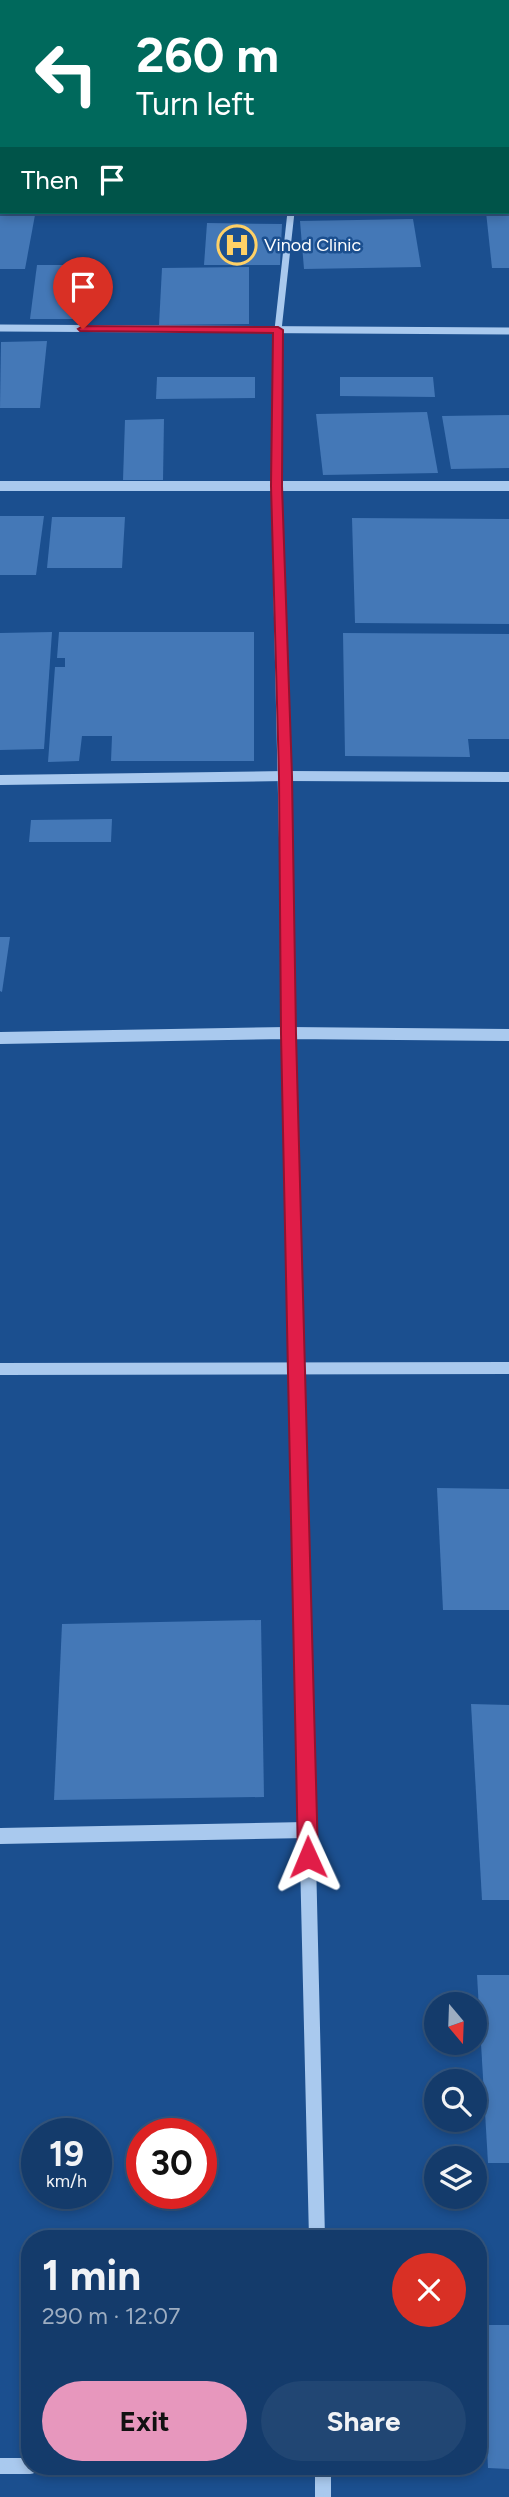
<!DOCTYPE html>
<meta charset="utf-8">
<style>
body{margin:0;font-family:Figtree,sans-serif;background:#214673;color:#f1f3f6;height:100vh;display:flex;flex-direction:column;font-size:26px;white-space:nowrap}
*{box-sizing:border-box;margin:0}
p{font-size:23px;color:#9dadc1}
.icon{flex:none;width:38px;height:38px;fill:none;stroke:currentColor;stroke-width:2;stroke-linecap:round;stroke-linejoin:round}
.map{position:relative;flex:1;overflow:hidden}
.drawer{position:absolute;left:21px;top:2230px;width:466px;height:245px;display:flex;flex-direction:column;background:#143b6b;border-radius:28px;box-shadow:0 4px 10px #0003,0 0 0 2px #33557e}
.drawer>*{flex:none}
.top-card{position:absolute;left:0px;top:0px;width:509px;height:214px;box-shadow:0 4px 10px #0003,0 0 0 2px #33557e;background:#00695c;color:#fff;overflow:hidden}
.needle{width:46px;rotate:161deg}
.fabs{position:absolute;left:424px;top:1992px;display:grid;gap:14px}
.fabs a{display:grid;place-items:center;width:63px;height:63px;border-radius:50%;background:#143b6b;box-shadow:0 4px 10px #0003,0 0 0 2px #33557e;font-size:35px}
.speed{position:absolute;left:21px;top:2118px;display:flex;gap:14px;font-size:35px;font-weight:700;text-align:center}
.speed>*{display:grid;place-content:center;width:91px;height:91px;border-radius:50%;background:#143b6b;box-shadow:0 4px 10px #0003,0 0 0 2px #33557e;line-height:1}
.speed small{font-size:18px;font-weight:400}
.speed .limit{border:10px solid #d22;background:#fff;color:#111}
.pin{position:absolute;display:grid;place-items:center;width:60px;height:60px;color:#fff;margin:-72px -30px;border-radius:50% 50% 50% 0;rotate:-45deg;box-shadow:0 0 7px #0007}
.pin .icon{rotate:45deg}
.me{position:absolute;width:77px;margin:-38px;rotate:359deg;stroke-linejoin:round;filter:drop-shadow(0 0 5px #0008)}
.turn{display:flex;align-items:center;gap:24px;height:147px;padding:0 21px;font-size:32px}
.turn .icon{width:91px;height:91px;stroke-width:2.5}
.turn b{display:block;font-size:49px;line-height:60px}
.then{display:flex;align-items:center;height:66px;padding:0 21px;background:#0003;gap:14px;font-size:26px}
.round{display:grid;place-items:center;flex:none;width:74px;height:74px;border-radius:37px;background:#214673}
.headline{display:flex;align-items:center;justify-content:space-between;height:119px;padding:0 21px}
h1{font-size:42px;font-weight:700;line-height:52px}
.button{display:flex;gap:14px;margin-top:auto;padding:14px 21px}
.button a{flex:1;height:80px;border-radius:42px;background:#e797bd;color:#111;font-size:28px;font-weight:700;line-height:80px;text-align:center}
.button a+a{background:#214673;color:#f1f3f6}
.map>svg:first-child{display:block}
.building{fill:#4478b7}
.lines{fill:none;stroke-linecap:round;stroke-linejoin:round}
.minor-far3{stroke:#a9c9ee;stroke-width:7}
.minor-far2{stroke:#a9c9ee;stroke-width:10}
.minor-far1{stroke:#a9c9ee;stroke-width:12}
.minor{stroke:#a9c9ee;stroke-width:16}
.route{fill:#e11d48;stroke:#92132f;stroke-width:2}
.labels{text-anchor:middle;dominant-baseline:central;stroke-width:5;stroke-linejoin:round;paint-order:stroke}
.far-poi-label{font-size:18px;fill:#fff;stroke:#1b4f8f;text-anchor:start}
</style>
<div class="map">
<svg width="509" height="2497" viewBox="0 0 509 2497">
<rect width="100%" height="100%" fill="#1b4f8f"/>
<g class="building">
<path d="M486 212H509V268H492Z"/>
<path d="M0 215H35L25 269H0Z"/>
<path d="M413 219 421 267 304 269 300 221Z"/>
<path d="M207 223 282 224 280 265H204Z"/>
<path d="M37 265H87L82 319H30Z"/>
<path d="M249 267V324L159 325 162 268Z"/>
<path d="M47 341 40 408H0L1 342Z"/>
<path d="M157 377H255V398L156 399Z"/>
<path d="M340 377H433L435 397 340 396Z"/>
<path d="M427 412 438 473 323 475 316 414Z"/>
<path d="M509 415V468L451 469 442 416Z"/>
<path d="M164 419 163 480H123L125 420Z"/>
<path d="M0 516H44L36 575H0Z"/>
<path d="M52 517H125L122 568H47Z"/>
<path d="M352 518 509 519V624L355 623Z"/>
<path d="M52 632 44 749 0 750V633Z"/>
<path d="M59 632H254V761H111L112 736H82L79 761 48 762 55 667H65V658H57Z"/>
<path d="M343 633 509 634V739H468L470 757 345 756Z"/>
<path d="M112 819 111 842H29L31 820Z"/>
<path d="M0 937H10L2 992 0 991Z"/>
<path d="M437 1488 509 1489V1610H443Z"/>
<path d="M261 1620 264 1797 54 1800 62 1624Z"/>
<path d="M471 1704 509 1705V1900H482Z"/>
<path d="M477 1975H509V2163H488Z"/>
<path d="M481 2325H509V2469L488 2468Z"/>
</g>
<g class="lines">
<g class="minor-far3">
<path d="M0 328 509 331"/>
<path d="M277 403 278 330 291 212"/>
</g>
<g class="minor-far2">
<path d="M277 401 276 486 286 926"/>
<path d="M0 486H509"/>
<path d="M0 780 285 776 509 777"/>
</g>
<g class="minor-far1">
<path d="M286 925 302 1609"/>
<path d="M0 1038 288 1033 509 1035"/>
<path d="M0 1369 509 1368"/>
</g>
<g class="minor">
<path d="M302 1607 317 2238"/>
<path d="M0 1836 307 1830"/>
<path d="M0 2466H30"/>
<path d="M323 2466V2497"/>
</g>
</g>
<path class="route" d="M83 326 278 327 283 330 282 486 292 776 296 1034 318 1857 315 1863 308 1866 301 1863 298 1857 281 1034 279 776 271 486 273 333 80 331 78 329Z"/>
<defs>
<g id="hospital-ring" transform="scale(2.0125)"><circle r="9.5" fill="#1b4f8f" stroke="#ffd166" stroke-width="1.5"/><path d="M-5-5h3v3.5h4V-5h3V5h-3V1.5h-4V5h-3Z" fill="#ffd166"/></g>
</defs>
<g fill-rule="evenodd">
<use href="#hospital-ring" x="237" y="245"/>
</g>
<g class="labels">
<g class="far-poi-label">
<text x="264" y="245">Vinod Clinic</text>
</g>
</g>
</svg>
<div class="fabs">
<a><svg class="needle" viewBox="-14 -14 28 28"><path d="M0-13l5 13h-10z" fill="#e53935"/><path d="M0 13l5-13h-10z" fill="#9dadc1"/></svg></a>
<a><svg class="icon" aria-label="search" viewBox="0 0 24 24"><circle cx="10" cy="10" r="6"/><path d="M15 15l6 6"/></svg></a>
<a><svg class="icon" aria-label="layers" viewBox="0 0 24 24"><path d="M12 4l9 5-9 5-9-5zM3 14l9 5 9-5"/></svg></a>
</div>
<div class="speed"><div>19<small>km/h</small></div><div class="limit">30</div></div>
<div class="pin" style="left:83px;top:329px;background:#d93025"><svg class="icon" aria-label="arrive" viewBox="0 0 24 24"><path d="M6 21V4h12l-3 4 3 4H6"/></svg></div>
<svg class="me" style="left:308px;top:1857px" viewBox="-20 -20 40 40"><path d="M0-17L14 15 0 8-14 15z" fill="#e11d48" stroke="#fff" stroke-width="4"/></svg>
<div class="top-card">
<div class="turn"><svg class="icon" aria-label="left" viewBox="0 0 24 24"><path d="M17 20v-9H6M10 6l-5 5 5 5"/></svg><div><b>260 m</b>Turn left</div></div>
<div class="then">Then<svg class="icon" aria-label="arrive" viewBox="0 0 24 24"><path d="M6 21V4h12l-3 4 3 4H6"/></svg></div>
</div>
<section class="drawer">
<div class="headline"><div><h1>1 min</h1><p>290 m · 12:07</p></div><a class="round" style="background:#d93025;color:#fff"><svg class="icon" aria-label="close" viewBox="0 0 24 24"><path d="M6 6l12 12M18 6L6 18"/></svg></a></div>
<div class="button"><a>Exit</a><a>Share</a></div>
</section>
</div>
